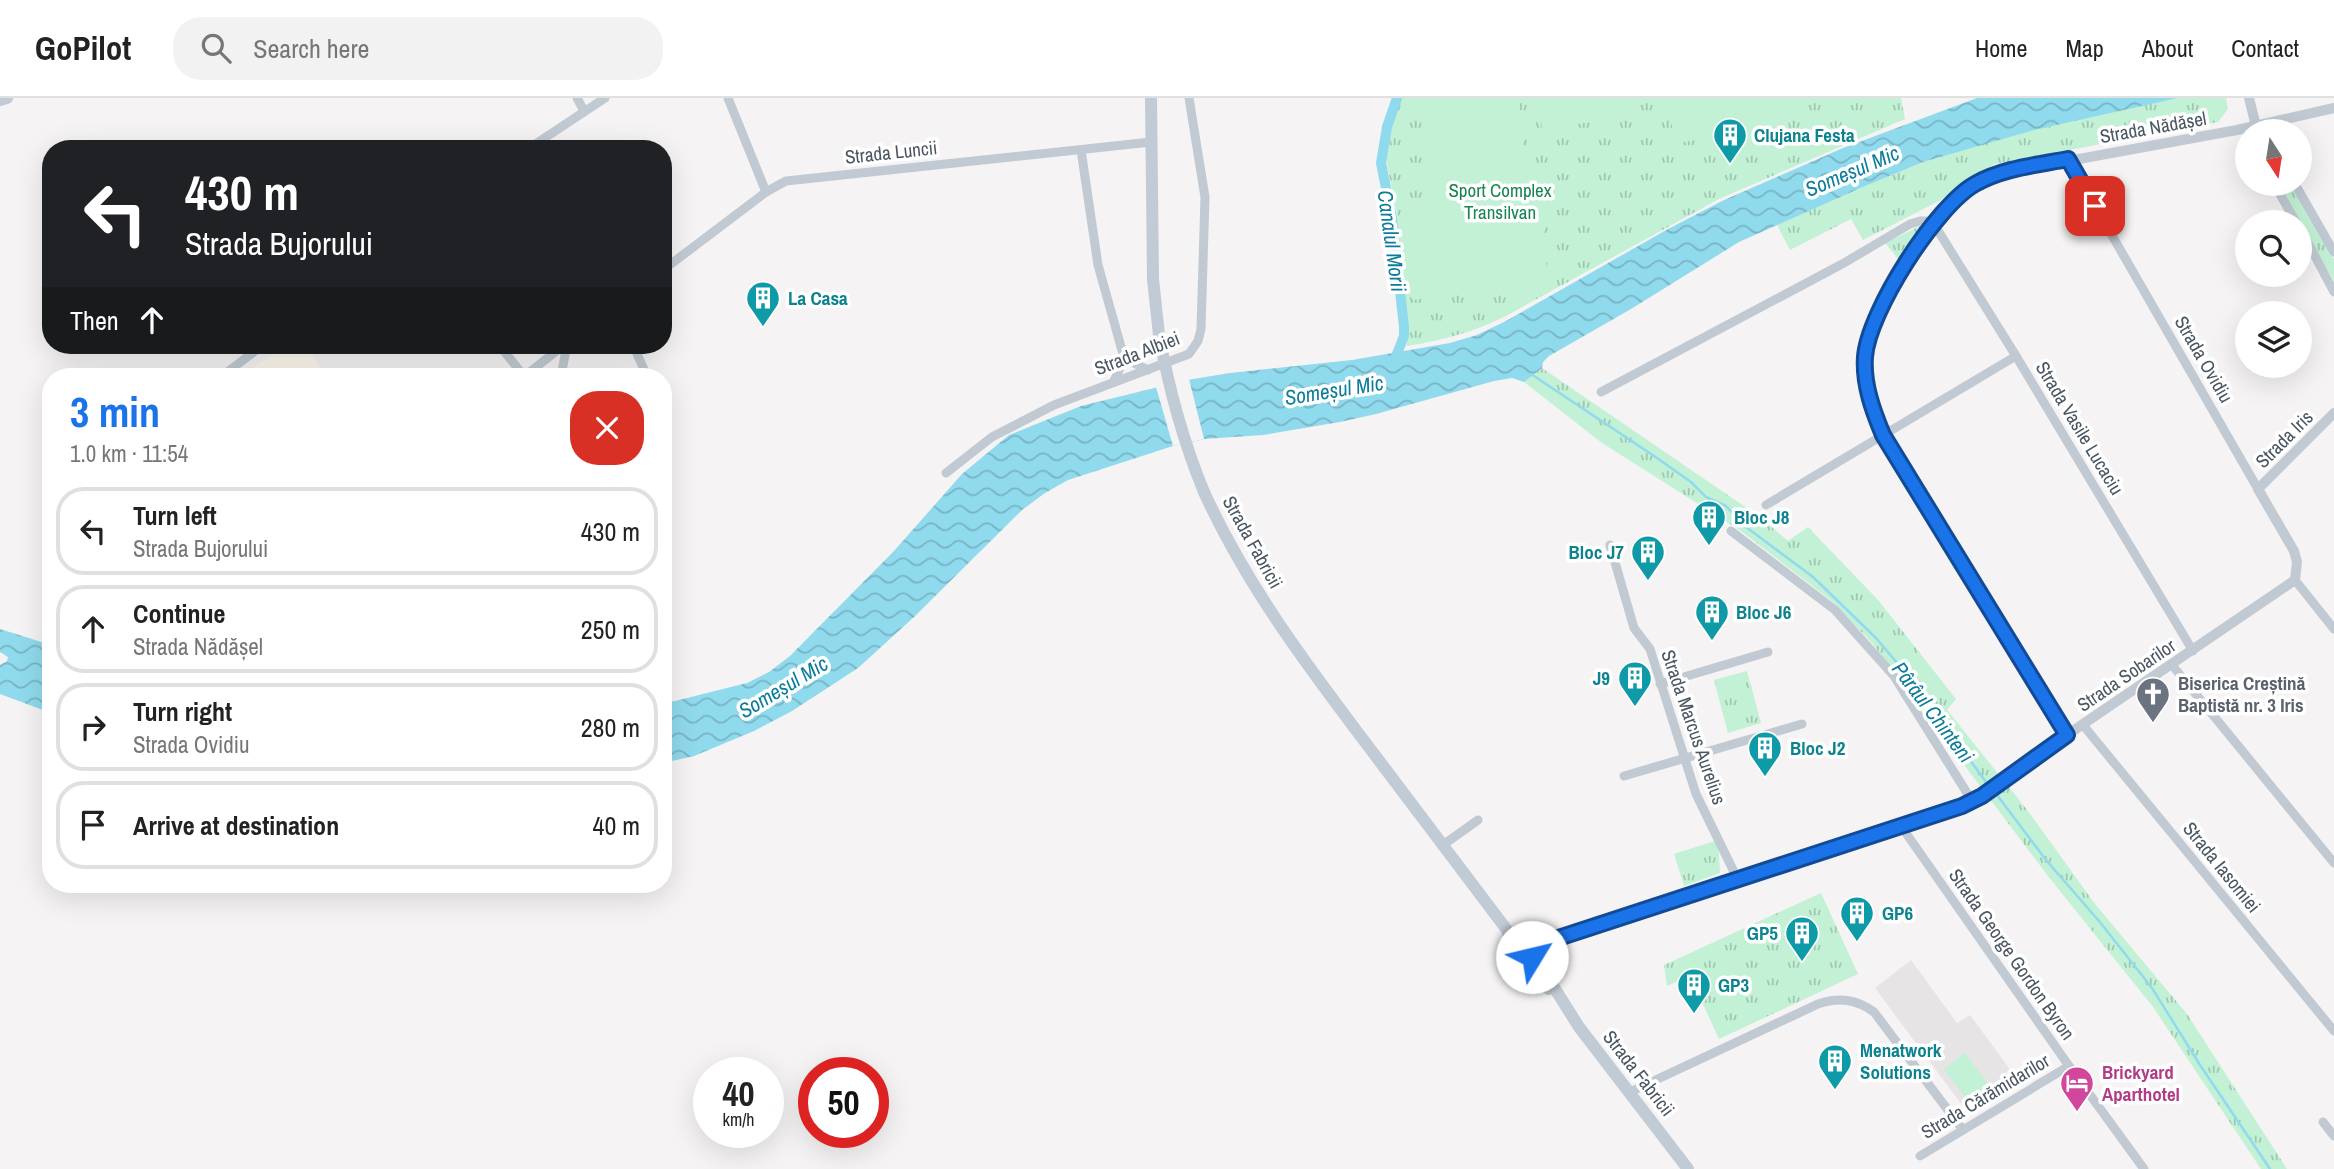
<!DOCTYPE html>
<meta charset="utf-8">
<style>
body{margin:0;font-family:"Archivo Narrow",sans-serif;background:#f2f2f2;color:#222;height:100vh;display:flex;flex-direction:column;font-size:26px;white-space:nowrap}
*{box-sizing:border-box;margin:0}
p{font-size:23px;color:#767676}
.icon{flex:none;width:38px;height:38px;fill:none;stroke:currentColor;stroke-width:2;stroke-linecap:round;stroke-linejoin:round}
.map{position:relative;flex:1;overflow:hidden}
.panel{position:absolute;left:42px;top:270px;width:630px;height:525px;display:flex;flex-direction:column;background:#fff;border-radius:28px;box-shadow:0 7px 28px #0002}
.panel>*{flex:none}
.guide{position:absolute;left:42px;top:42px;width:630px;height:214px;border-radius:28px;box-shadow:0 7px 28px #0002;background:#202124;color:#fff;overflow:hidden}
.needle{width:46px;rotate:168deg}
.fabs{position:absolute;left:2235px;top:21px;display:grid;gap:14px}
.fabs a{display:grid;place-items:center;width:77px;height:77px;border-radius:50%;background:#fff;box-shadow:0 7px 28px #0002;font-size:35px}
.speed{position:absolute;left:693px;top:959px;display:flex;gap:14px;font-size:35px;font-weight:700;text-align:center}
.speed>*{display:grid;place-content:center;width:91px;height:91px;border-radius:50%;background:#fff;box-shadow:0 7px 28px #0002;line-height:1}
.speed small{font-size:18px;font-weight:400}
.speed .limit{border:10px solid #d22;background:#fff;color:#111}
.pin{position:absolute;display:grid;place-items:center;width:60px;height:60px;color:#fff;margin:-30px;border-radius:14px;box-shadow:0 4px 10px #0006}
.me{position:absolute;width:77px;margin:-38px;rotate:54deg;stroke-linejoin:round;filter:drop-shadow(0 0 5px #0008)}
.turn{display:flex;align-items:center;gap:24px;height:147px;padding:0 28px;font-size:32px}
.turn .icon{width:91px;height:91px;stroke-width:2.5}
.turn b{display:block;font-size:49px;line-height:60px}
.then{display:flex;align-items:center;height:66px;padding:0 28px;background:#0003;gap:14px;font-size:26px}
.round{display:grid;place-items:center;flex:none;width:74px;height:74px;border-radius:28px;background:#f2f2f2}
.head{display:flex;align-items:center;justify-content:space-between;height:119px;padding:0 28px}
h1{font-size:42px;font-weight:800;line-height:52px;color:#1a73e8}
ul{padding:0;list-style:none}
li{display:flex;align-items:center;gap:21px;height:88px;margin:0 14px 10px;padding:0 14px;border:4px solid #e0e0e0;border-radius:28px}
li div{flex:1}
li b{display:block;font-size:26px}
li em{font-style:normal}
header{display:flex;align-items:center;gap:42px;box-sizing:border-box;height:98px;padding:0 35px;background:#fff;border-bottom:2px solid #e0e0e0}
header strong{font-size:33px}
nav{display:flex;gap:38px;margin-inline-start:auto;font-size:24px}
.search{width:490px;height:63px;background:#f2f2f2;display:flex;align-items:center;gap:18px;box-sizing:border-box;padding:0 24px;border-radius:28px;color:#767676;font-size:26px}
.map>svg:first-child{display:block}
.commercial{fill:#fdf9ef}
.education{fill:#e6e4e5}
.grass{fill:url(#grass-tufts)}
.pitch{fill:#c3f1d5}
.water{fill:url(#water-waves)}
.pier{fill:#f5f3f3}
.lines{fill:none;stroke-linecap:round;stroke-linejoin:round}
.stream{stroke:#90daee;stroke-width:2.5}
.canal{stroke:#90daee;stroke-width:10}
.minor{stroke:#c1cad2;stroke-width:9}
.tertiary{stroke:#c1cad2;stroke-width:10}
.secondary{stroke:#c1cbd6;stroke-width:12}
.secondary-bridge{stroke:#c1cbd6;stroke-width:12}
.route-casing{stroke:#114b97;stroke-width:18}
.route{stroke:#1a73e8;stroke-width:12}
.labels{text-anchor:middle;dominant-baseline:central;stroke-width:7;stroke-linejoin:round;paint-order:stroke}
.street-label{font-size:19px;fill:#4a5661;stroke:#fff}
.culture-label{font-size:19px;font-weight:bold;fill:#0d838f;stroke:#fff;text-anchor:start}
.park-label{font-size:19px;fill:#17864f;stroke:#fff}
.worship-label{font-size:19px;font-weight:bold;fill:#5b616d;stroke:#fff;text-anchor:start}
.hotel-label{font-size:19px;font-weight:bold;fill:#b23c85;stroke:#fff;text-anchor:start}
.water-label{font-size:21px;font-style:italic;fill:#0c7c9b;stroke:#fff}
</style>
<header>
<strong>GoPilot</strong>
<div class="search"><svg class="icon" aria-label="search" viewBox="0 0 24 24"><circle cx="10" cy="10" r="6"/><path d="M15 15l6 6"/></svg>Search here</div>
<nav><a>Home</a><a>Map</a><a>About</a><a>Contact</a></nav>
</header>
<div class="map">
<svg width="2334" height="1071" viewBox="0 0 2334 1071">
<defs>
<pattern id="grass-tufts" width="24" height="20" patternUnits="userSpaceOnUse" patternTransform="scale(1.75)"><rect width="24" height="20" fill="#c3f1d5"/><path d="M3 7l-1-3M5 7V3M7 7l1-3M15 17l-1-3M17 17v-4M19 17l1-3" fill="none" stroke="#a0c6b0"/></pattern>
<pattern id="water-waves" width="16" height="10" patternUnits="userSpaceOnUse" patternTransform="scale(1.75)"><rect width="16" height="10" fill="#90daee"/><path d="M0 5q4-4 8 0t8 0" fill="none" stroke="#78b4c4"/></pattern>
</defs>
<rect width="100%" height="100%" fill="#f5f3f3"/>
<path class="commercial" d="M286 247H306L325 278H241Z"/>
<path class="education" d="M1911 862 1957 925 1970 917 2017 981 1965 1011 1875 890Z"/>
<g class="grass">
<path d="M1402 0H1901L1905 21 1719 101 1504 219C1471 235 1443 242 1407 248L1404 182 1396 130 1397 117 1386 62 1393 20Z"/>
<path d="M2178 0H2226L2228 11 2218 24 1995 66 1966 81 1941 102 1863 142 1851 121 1790 152 1777 127C1826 106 1874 82 1924 64 2007 35 2093 17 2178 0Z"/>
<path d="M2278 86H2290L2334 161V183Z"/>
<path d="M1922 127 1924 129 1899 162 1885 145Z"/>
<path d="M1542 270 1760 419 1788 443 1808 429 1879 503 1956 601 1947 612 2028 713 2095 806 2187 916 2287 1071H2261L2153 909 2048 778 1872 545 1833 504 1741 433 1602 345 1524 284Z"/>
<path d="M1747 573 1761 625 1728 635 1714 582Z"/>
<path d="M1718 742 1720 775 1684 788 1674 756Z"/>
<path d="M1821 795 1858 876 1719 941 1690 878 1667 888 1664 867Z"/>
</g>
<g class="pitch">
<path d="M1419 0H1519L1530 114 1542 113 1548 184 1413 202 1407 129 1431 126Z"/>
<path d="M1538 0H1625L1627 19 1542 31Z"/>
<path d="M1669 0H1786L1789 31 1674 45Z"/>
<path d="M1965 955 1991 990 1970 1006 1944 971Z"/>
</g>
<g class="water">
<path d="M1977 0H2178L2034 32 1923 64 1865 88 1739 144 1631 211 1549 258 1543 264 1542 270 1524 284 1512 280 1494 283 1376 316 1340 324 1263 337 1204 341 1173 348 1068 382 1045 395 1022 412 914 519 858 570 792 613 754 633 694 658 663 665V606L747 585 769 574 790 558 894 453 962 376 1009 337 1081 308 1187 282 1230 275 1352 262 1450 245 1477 237 1506 223 1668 131 1722 103 1843 50Z"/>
<path d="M0 531 51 547V615L0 596V567L7 563 8 559 0 554Z"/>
</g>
<path class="pier" d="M1189 281 1204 341 1173 348 1156 289Z"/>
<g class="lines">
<g class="stream">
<path d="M1531 276 1657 360 1691 384 1706 399 1726 408 1746 429 1813 479 1876 540 1909 579 1989 688"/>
<path d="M1994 693 2046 762 2099 823 2152 890 2200 967 2270 1071"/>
</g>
<path class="canal" d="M1393 266 1404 238V229L1392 120 1381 65 1387 29 1397 0"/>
<g class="minor">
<path d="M577 0 584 13"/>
<path d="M728 0 766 94"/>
<path d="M528 51 605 0"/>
<path d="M1081 52 1098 167 1123 256 1120 270 1114 283"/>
<path d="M2068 61 2258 391"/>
<path d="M2274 86 2296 124"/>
<path d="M2295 86 2334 154"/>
<path d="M2300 130 2334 194"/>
<path d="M663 172 766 94 786 83 1151 44"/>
<path d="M499 247 524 278"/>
<path d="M633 247 647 278"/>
<path d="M1123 256 1134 265 1148 272"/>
<path d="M222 278 263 247"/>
<path d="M525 278 564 247"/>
<path d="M561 278 567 247"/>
<path d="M1601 294 1844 165 1910 126 1920 123H1932L2016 258 2193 553"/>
<path d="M946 375 992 339 1054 307 1189 256 1198 243 1201 231 1205 99 1189 0"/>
<path d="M1766 407 2016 258"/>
<path d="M1731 433 1835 512 1894 578 1972 703"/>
<path d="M1610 447 1634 530 1650 551 1696 696 1738 782"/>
<path d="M2295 482 2334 531"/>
<path d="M2172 567 2334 765"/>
<path d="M1660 586 1768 554"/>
<path d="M2083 627 2334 933"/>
<path d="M1624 678 1802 626"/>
<path d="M1901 728 2069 968 2144 1071"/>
<path d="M1443 747 1478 722"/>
<path d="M1630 994 1818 906C1839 899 1856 901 1874 914L1963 1032"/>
<path d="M2323 1024 2334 1038"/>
<path d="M1920 1058 2069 968"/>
</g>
<g class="tertiary">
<path d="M2249 0 2256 28"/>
<path d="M2067 637 1883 337C1873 313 1863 286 1865 259 1869 212 1934 114 1972 87 1980 83 1989 80 1997 76L2237 32 2334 10"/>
<path d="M1528 847 1540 846 1962 708 1982 698 2067 637 2295 482 2297 464 2294 453 2258 391 2334 315"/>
</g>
<g class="secondary">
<path d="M1151 0 1153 181 1159 237"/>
<path d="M0 2 7 0"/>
<path d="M1204 394C1245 484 1303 562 1362 640 1410 704 1459 768 1507 832L1514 854"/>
<circle cx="1523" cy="855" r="9"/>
<path d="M1533 856 1579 929 1688 1071"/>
<path d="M1520 864 1549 891"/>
</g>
<path class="secondary-bridge" d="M1159 237C1169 291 1183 343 1204 394"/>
</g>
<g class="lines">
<g class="route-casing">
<path id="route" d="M1532 859V851L1540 846 1962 708 1982 698 2067 637 1883 337C1873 313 1863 286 1865 259 1868 214 1936 108 1975 86 2003 70 2037 67 2068 61L2095 108"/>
</g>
<use href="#route" class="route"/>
</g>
<defs>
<g id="building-pin" transform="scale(1.75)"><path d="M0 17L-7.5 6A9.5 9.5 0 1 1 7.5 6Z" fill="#0f9aa8" stroke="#fff"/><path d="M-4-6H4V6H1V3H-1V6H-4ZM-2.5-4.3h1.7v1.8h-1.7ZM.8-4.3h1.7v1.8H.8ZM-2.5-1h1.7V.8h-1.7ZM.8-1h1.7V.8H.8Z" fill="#fff"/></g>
<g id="church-pin" transform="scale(1.75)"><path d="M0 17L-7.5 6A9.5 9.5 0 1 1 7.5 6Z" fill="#6b7280" stroke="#fff"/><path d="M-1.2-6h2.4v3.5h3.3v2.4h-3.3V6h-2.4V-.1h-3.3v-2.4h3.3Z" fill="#fff"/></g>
<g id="hotel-pin" transform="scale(1.75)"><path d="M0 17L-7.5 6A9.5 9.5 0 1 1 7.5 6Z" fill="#d1479c" stroke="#fff"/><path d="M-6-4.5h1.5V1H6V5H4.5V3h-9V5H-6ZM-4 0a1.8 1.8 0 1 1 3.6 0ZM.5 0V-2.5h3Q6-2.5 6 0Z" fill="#fff"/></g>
</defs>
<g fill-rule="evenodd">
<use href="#building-pin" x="1730" y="37"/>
<use href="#building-pin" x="763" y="200"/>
<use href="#building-pin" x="1709" y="419"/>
<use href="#building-pin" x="1648" y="454"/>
<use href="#building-pin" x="1712" y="514"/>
<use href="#building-pin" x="1635" y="580"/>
<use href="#church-pin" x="2153" y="596"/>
<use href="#building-pin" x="1765" y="650"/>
<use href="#building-pin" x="1857" y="815"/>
<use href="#building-pin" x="1802" y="835"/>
<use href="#building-pin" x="1694" y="887"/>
<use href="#building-pin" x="1835" y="963"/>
<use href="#hotel-pin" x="2077" y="985"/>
</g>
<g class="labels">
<g class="street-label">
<text transform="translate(2153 29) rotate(-10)">Strada Nădășel</text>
<text transform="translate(891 54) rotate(-6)">Strada Luncii</text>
<text transform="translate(1137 255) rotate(-21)">Strada Albiei</text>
<text transform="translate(2204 261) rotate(60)">Strada Ovidiu</text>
<text transform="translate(2080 330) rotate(59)">Strada Vasile Lucaciu</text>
<text transform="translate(2284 341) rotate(-45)">Strada Iris</text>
<text transform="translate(1253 444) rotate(61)">Strada Fabricii</text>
<text transform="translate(2126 577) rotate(-34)">Strada Sobarilor</text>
<text transform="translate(1694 629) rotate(71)">Strada Marcus Aurelius</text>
<text transform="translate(2222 769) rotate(51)">Strada Iasomiei</text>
<text transform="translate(2012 856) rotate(55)">Strada George Gordon Byron</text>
<text transform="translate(1639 975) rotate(52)">Strada Fabricii</text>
<text transform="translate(1985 998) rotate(-31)">Strada Cărămidarilor</text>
</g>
<g class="culture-label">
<text x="1754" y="37">Clujana Festa</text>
<text x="788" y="200">La Casa</text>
<text x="1734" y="419">Bloc J8</text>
<text x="1624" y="454" text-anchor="end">Bloc J7</text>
<text x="1736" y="514">Bloc J6</text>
<text x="1610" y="580" text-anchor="end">J9</text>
<text x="1790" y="650">Bloc J2</text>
<text x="1882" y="815">GP6</text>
<text x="1778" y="835" text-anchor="end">GP5</text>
<text x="1718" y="887">GP3</text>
<text x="1860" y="952">Menatwork<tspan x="1860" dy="22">Solutions</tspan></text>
</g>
<g class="park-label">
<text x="1500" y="92">Sport Complex<tspan x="1500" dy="22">Transilvan</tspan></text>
</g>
<g class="worship-label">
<text x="2178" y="585">Biserica Creștină<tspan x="2178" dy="22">Baptistă nr. 3 Iris</tspan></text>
</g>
<g class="hotel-label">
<text x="2102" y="974">Brickyard<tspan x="2102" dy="22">Aparthotel</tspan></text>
</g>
<g class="water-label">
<text transform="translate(1852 73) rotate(-23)">Someșul Mic</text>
<text transform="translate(1392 143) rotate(82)">Canalul Morii</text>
<text transform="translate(1334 292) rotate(-9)">Someșul Mic</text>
<text transform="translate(783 589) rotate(-31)">Someșul Mic</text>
<text transform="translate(1933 614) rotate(53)">Pârâul Chinteni</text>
</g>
</g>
</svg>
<div class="fabs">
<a><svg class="needle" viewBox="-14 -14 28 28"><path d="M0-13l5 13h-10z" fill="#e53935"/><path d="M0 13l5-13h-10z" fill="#767676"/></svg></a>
<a><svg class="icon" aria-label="search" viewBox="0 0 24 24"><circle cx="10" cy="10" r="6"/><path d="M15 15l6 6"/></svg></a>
<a><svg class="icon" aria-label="layers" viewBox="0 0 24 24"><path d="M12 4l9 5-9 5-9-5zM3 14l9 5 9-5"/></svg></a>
</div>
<div class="speed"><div>40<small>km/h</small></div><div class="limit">50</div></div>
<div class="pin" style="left:2095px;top:108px;background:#d93025"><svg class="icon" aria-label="arrive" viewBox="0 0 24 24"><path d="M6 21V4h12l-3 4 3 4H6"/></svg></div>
<svg class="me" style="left:1532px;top:859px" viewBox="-20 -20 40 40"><circle r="19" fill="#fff"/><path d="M0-13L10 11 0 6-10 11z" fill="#1a73e8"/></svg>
<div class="guide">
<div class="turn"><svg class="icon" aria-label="left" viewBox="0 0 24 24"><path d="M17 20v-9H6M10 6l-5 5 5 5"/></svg><div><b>430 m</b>Strada Bujorului</div></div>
<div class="then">Then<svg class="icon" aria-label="ahead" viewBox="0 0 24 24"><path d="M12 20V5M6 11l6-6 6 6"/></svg></div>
</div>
<section class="panel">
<div class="head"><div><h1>3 min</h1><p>1.0 km · 11:54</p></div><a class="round" style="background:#d93025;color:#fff"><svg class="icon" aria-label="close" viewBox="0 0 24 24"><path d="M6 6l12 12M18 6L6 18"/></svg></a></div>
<ul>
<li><svg class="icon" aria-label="left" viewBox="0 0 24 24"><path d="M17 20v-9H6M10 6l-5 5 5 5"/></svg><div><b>Turn left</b><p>Strada Bujorului</p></div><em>430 m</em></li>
<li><svg class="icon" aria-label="ahead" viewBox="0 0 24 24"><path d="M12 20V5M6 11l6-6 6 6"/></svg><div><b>Continue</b><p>Strada Nădășel</p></div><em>250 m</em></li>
<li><svg class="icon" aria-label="right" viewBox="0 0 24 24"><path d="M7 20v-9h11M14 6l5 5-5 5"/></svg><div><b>Turn right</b><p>Strada Ovidiu</p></div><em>280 m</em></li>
<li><svg class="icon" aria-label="arrive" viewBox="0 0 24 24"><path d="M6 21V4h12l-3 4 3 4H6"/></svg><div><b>Arrive at destination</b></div><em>40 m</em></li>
</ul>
</section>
</div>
